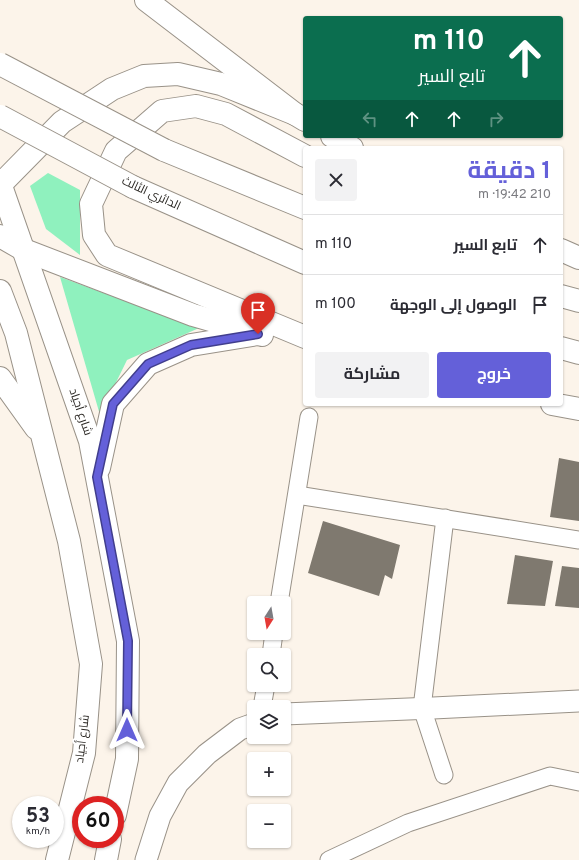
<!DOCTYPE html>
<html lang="ar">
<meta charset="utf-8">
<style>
body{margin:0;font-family:Overpass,Cairo,sans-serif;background:#f2f2f3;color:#2b2b33;direction:rtl;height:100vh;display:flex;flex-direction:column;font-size:15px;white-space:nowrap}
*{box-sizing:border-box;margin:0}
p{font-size:13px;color:#7c7c81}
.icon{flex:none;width:22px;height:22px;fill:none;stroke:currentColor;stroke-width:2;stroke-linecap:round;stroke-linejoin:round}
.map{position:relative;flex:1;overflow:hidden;direction:ltr}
.sheet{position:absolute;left:303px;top:146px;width:260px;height:260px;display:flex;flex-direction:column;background:#fff;border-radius:4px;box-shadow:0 1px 3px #0004;direction:rtl}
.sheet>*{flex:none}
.banner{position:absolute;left:303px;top:16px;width:260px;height:122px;border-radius:4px;box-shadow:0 1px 3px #0004;direction:rtl;background:#0b6e4f;color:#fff;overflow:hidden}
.needle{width:26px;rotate:191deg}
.controls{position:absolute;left:247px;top:596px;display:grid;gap:8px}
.controls a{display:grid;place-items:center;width:44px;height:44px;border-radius:4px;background:#fff;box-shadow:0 1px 3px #0004;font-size:20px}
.speed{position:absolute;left:12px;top:796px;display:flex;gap:8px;font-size:20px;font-weight:700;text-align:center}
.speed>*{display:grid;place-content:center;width:52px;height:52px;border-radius:50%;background:#fff;box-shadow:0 1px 3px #0004;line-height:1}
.speed small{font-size:10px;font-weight:400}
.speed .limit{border:6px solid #d22;background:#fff;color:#111}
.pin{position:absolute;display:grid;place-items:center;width:34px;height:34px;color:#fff;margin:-41px -17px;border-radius:50% 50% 50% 0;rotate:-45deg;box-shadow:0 0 4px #0007}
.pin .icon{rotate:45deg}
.me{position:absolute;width:44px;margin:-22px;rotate:0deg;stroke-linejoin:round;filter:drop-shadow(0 0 3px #0008)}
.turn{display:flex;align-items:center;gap:14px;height:84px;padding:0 12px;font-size:18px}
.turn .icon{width:52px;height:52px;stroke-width:2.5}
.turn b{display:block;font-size:28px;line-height:34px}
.lanes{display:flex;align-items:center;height:38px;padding:0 12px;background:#0003;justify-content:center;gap:20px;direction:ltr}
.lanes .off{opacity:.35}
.round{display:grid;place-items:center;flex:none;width:42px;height:42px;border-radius:4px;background:#f2f2f3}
.headline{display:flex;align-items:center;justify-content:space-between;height:68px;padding:0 12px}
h1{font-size:24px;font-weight:700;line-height:30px;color:#6460d9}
.cta{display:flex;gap:8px;margin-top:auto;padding:8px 12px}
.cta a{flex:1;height:46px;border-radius:4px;background:#6460d9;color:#fff;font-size:16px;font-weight:700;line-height:46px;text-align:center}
.cta a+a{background:#f2f2f3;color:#2b2b33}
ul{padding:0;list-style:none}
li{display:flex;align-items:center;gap:12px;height:60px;padding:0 12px;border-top:1px solid #e1e1e2}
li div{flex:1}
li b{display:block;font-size:15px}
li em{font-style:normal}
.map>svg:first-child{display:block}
.green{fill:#8ff1be}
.building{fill:#7f796f}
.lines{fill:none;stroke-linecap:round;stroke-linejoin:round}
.minor-casing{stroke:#999288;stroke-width:19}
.tertiary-casing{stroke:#999288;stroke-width:23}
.secondary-casing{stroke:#999288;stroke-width:24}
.primary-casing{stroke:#999288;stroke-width:24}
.motorway-casing{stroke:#999288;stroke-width:24}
.minor{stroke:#fff;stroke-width:17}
.tertiary{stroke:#fff;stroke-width:21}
.secondary{stroke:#fff;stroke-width:22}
.primary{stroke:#fff;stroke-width:22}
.motorway{stroke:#fff;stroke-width:22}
.motorway-bridge-casing{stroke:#999288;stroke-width:24;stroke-linecap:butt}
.motorway-bridge{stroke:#fff;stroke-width:22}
.route-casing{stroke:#413e8d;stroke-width:10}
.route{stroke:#6460d9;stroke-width:7}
.labels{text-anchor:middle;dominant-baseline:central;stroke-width:4;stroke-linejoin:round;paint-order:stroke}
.street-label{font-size:12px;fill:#2c2925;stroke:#fff}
</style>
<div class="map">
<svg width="579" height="860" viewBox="0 0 579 860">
<rect width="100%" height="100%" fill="#fcf4ea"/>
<g class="green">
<path d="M48 173 80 190V255L46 229 30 186Z"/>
<path d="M60 277 199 328 127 360 100 415Z"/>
</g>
<g class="building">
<path d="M559 458 579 462V521L550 517Z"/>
<path d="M323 521 400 545 392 579 385 575 379 596 308 573Z"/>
<path d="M515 555 553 561 545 606 507 604Z"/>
<path d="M562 566 579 568V608L555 606Z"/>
</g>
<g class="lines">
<g class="minor-casing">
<g id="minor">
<path d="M297 495 579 540"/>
<path d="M279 603 309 417"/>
<path d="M271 655 274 633"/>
<path d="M262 707 266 685"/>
<path d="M444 775 422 708 445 518"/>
<path d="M329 860 408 823 550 776 579 782"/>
</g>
</g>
<g class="tertiary-casing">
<g id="tertiary">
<path d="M284 714 433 708 579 701"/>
<path d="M146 860 160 816 178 783 207 754 240 729 254 724"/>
</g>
</g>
<g class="secondary-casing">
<g id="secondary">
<path d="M146 0 295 114 305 120"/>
<path d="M332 136 352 148"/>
<path d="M305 156 226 114 196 106 162 111 116 151 91 204 94 235 107 255 305 337"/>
<path d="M0 236 24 250 193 315 262 335"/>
<path d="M561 250 579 258"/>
<path d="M552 404 579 409"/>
</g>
</g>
<g class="primary-casing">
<g id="primary">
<path d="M0 183 90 441 124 620 128 641 127 759 115 815"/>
<path d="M0 185 62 122 112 89 144 76 178 74 221 84 295 114"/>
<path d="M0 291 16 333 69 541 91 664 84 753 57 860"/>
<path d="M0 378 36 428"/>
<path d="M99 468 113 404 148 364 191 345 258 334"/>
<path d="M106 860 110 839"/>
</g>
</g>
<g class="motorway-casing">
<g id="motorway">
<path d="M164 150 305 208"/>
<path d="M133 187 305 263"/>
<path d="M561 296 579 301"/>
<path d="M561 348 579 353"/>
</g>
</g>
<use href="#minor" class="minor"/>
<use href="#tertiary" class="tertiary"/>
<use href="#secondary" class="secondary"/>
<use href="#primary" class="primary"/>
<use href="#motorway" class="motorway"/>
<g class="motorway-bridge-casing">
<g id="motorway-bridge">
<path d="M0 64 164 150"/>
<path d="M0 116 133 187"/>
</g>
</g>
<use href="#motorway-bridge" class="motorway-bridge"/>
</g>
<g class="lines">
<g class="route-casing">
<path id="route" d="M127 730 128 641 97 477 113 404 148 364 191 345 258 334"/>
</g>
<use href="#route" class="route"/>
</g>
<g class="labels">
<g class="street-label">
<text transform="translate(151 194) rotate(25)">الدائري الثالث</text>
<text transform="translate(80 412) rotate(71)">شارع أجياد</text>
<text transform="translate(83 739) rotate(-83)">شارع أجياد</text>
</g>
</g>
</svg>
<div class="controls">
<a><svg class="needle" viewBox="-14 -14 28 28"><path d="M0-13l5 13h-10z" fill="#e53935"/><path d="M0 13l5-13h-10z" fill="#7c7c81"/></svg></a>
<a><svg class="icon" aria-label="search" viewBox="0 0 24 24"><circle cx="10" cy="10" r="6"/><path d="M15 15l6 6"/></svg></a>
<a><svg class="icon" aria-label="layers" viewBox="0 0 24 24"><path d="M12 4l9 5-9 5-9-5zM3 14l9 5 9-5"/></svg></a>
<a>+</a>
<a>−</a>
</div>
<div class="speed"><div>53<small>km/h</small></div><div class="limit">60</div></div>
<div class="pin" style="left:258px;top:334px;background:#d93025"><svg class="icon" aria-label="arrive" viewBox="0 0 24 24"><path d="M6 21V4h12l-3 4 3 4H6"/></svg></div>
<svg class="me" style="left:127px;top:730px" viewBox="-20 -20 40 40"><path d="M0-17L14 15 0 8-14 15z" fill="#6460d9" stroke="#fff" stroke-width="4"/></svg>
<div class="banner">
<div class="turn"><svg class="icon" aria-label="ahead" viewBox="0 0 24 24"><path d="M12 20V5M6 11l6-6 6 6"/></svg><div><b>110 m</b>تابع السير</div></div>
<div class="lanes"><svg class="icon off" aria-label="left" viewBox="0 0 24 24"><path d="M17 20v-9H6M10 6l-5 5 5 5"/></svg><svg class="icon" aria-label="ahead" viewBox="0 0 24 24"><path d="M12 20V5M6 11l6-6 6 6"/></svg><svg class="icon" aria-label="ahead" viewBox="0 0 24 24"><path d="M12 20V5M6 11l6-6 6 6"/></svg><svg class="icon off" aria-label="right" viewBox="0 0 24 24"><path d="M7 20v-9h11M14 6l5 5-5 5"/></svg></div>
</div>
<section class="sheet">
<div class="headline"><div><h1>1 دقيقة</h1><p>210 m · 19:42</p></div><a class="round"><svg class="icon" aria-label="close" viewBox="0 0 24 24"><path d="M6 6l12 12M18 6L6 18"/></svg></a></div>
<ul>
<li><svg class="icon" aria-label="ahead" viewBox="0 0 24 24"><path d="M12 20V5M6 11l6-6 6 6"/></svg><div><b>تابع السير</b></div><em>110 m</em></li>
<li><svg class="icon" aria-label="arrive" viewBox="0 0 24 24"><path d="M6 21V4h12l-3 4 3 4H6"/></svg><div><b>الوصول إلى الوجهة</b></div><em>100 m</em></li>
</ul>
<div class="cta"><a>خروج</a><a>مشاركة</a></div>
</section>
</div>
